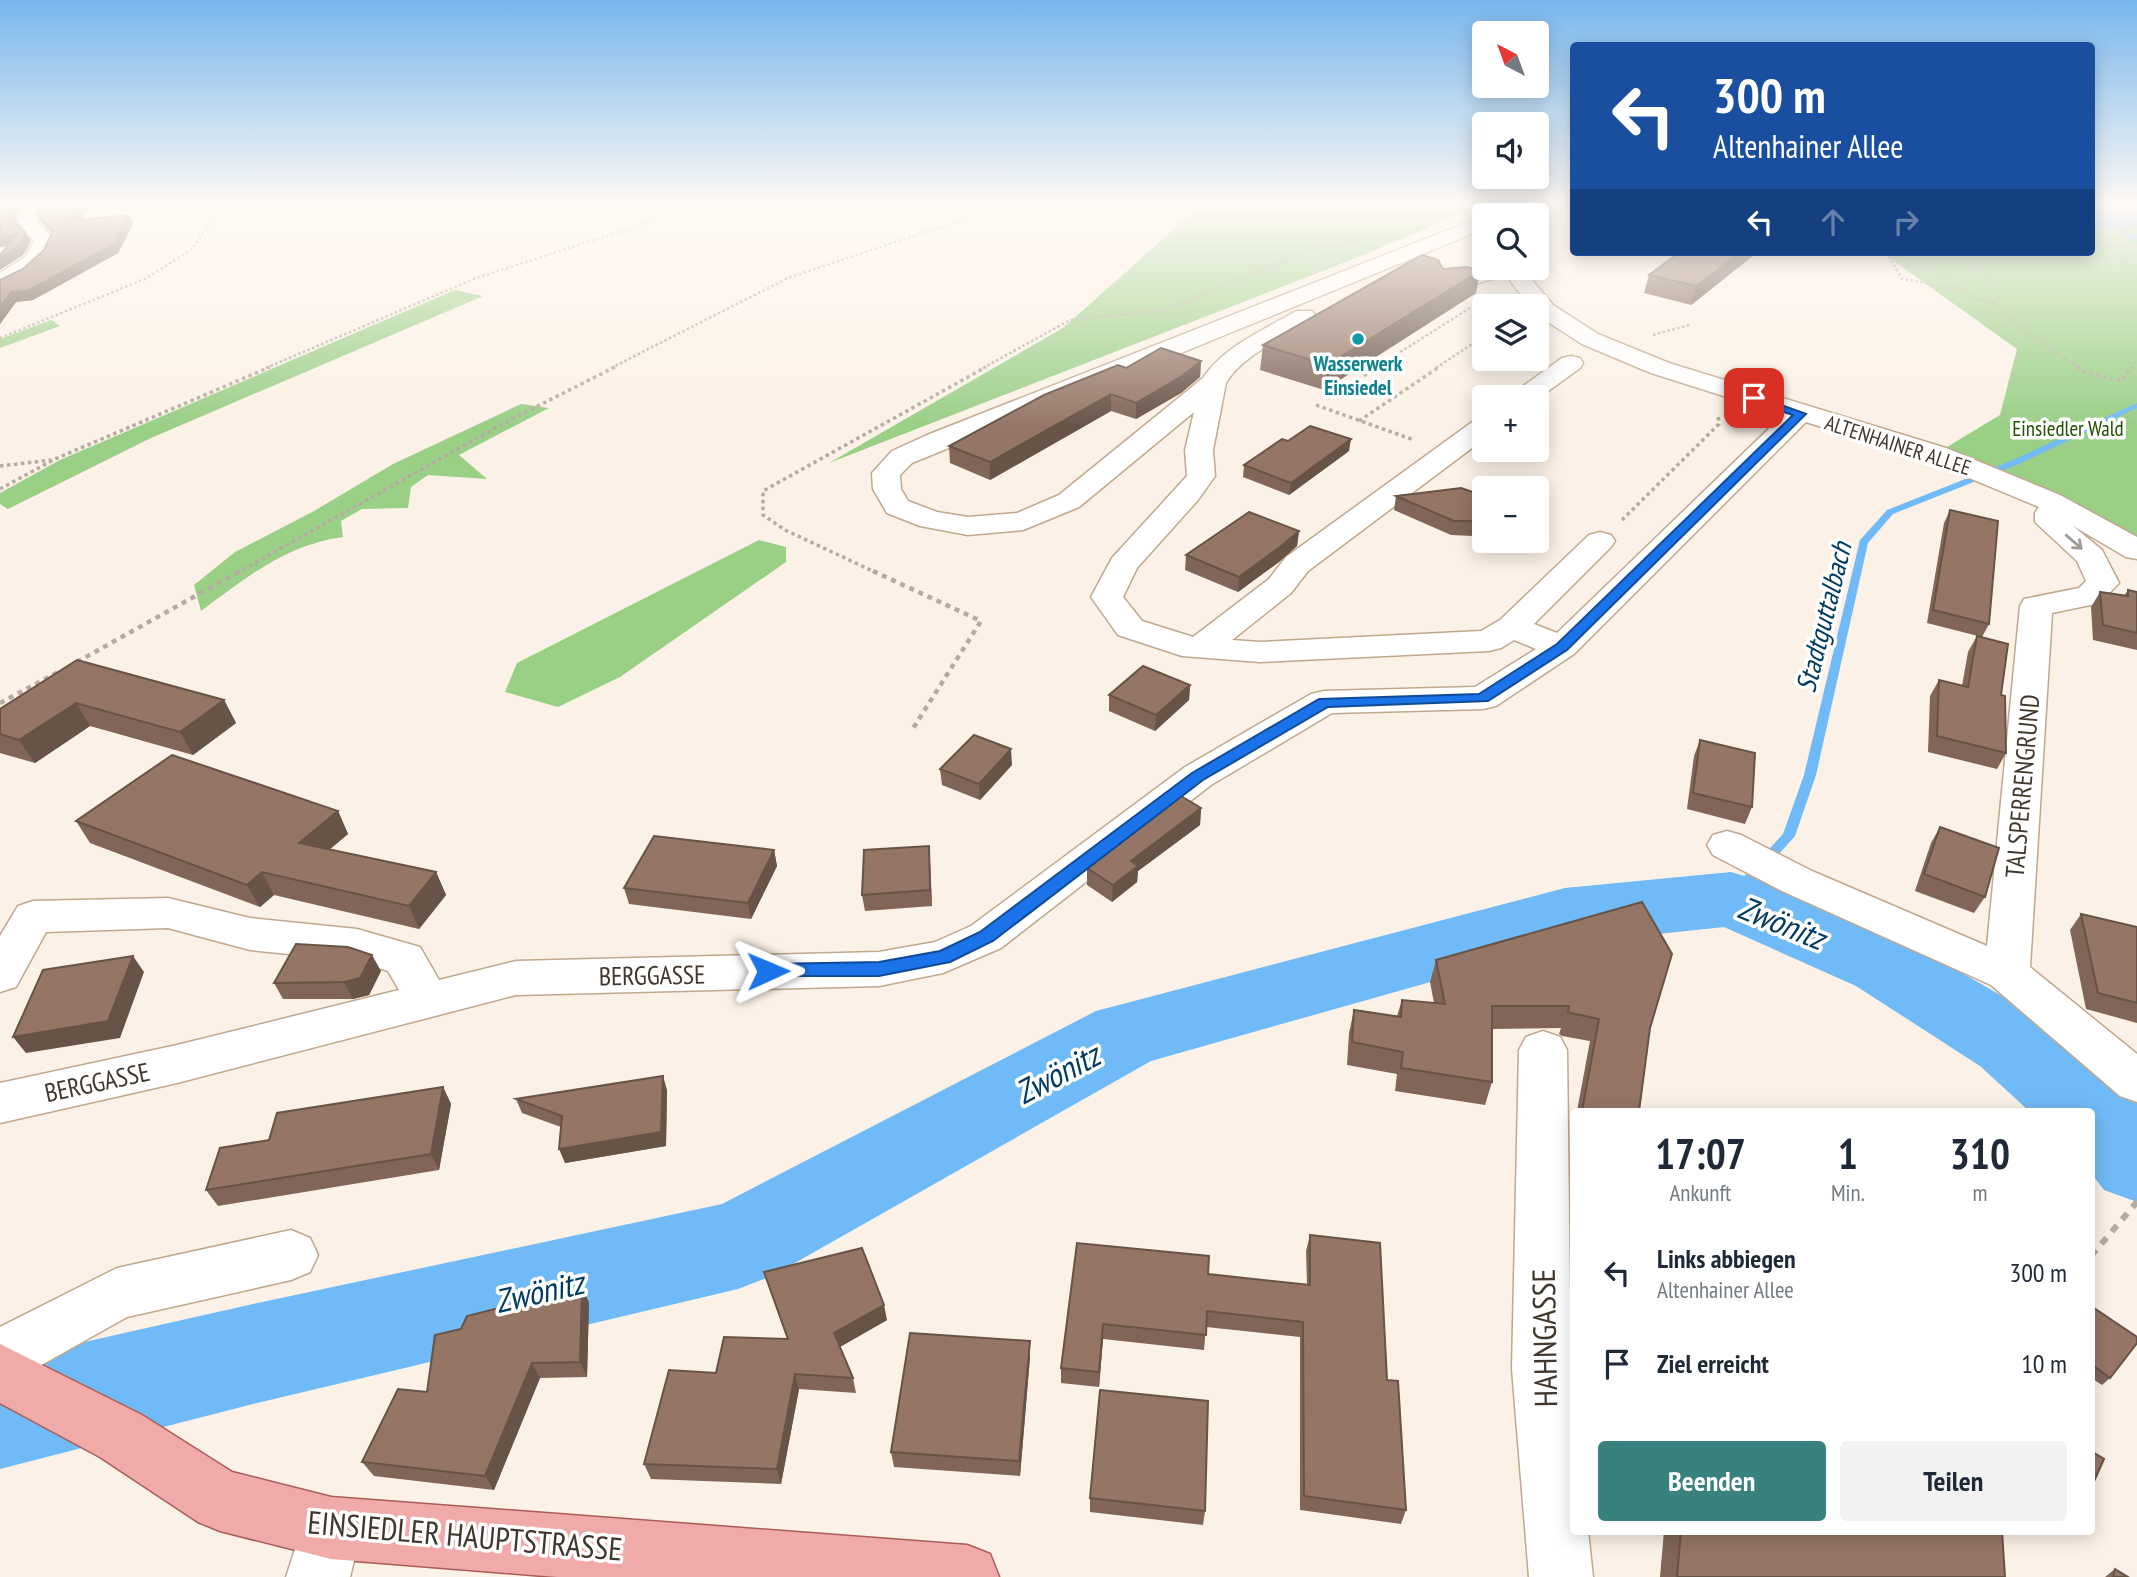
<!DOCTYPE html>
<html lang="de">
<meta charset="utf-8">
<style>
body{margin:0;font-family:"PT Sans Narrow",sans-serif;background:#f2f2f3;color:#1f2937;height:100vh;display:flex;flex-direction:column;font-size:26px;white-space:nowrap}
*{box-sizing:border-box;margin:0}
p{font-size:23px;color:#747a83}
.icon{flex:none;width:38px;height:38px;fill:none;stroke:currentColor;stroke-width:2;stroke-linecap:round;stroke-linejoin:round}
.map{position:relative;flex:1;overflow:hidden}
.drawer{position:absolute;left:1570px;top:1108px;width:525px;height:427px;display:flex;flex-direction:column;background:#fff;border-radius:7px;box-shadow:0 4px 18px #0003}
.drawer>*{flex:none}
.banner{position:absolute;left:1570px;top:42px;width:525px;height:214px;border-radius:7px;box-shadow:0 4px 18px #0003;background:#1a4fa0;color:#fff;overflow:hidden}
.needle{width:46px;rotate:319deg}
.tools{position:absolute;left:1472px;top:21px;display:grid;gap:14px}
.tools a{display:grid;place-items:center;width:77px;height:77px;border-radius:7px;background:#fff;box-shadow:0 4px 18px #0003;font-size:35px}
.pin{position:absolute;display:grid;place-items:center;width:60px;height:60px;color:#fff;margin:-30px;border-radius:14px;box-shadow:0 4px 10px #0006}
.me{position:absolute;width:77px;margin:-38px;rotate:89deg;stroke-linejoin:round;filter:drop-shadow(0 0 5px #0008)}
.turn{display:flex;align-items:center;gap:24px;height:147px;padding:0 28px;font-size:32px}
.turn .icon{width:91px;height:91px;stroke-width:2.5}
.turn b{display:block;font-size:49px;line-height:60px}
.lanes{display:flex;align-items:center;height:66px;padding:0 28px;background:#0003;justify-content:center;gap:35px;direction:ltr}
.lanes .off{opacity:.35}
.eta{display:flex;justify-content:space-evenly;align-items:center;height:119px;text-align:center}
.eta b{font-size:42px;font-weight:700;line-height:49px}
.button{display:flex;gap:14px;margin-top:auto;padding:14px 28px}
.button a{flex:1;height:80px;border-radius:7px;background:#38817e;color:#fff;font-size:28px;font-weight:700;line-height:80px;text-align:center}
.button a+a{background:#f2f2f3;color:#1f2937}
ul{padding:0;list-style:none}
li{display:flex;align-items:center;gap:21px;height:91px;padding:0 28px}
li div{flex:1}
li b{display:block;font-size:26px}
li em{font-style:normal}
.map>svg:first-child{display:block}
.forest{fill:#9acf86}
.water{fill:#70bbf7}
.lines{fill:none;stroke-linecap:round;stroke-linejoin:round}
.stream{fill:#70bbf7;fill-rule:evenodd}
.river{fill:#70bbf7;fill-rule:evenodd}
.minor-casing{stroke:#c0a88d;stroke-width:3}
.major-casing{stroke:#ab5d58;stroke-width:3}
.path-far3{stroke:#b6aba0;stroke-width:2.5;stroke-dasharray:2.5 2.5;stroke-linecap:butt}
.path-far2{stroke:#b6aba0;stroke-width:3.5;stroke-dasharray:3.5 3.5;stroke-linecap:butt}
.path-far1{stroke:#b6aba0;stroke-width:4.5;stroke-dasharray:5 5;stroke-linecap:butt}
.path{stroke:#b6aba0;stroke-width:6;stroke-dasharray:8 8;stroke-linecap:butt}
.minor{fill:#fff;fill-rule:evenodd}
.major{fill:#efaaa9;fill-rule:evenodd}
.wall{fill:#806558}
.shaded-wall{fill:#685347}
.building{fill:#957666;stroke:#685347;stroke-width:2}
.oneway{stroke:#a09b96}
.route{fill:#1a73e8;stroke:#114b97;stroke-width:2}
.culture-dot{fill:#0f9aa8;stroke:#fff;stroke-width:2.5}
.labels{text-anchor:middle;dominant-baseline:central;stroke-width:7;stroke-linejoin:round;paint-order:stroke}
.far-culture-label{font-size:21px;font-weight:bold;fill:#0d838f;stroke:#fff}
.far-park-label{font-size:21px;fill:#205102;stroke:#fff}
.far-street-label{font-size:21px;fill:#41372c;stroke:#fff}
.street-label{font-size:26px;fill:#41372c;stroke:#fff}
.water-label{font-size:28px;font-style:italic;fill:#003b61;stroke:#fff}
.near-street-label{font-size:32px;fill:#41372c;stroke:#fff}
.near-water-label{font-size:33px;font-style:italic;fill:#003b61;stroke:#fff}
</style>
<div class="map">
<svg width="2137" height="1577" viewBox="0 0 2137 1577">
<rect width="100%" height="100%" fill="#fcf1e6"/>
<g class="forest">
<path d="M1199 207H1478L1351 260 829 463 1063 328Z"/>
<path d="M2137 227V546L1942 450 2000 415 2017 349 1881 252H2091V228Z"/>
<path d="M455 290 483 296 151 438 8 509 0 504V493L60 460Z"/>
<path d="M51 320 60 326 0 348V339Z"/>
<path d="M521 404 549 408 459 455 487 479 428 475 411 487 408 508 362 509 341 521 343 537C288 544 245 578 201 611L194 585 235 552 314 511 393 464Z"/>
<path d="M759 540 786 547V562L620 677 558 707 505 692 517 663Z"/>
</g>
<path class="water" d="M2091 207H2137V227L2091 228Z"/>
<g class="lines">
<g class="stream">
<path d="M2091 214 2121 226 2137 239V244L2117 228 2091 218Z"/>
<path d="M2137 403V408L2019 464 1893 514 1868 543 1816 775 1795 836 1736 902H1726L1724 899 1726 896 1783 834 1804 775 1860 540 1887 510 2013 460Z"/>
</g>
<path class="river" d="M1731 872 1758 880 1912 944 2040 1018 2137 1099V1202L2104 1190 2091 1173V1111H2029L1980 1066 1856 986 1724 927 1565 944 1151 1061 772 1276 738 1289 253 1404 0 1469V1361L253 1304 722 1204 1096 1011 1565 888Z"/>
<g class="minor-casing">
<g id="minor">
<path d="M25 207H43L37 222 55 240C45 265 26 281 0 288V273L25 257 34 241 16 223Z"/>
<path d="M1515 207H1534V215H1514Z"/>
<path d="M1484 216V229L912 463 900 475 901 489 908 501 937 512 968 517 1017 513 1059 495 1203 378C1224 346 1264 330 1296 311H1312L1316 316 1312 321C1284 338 1243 354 1226 383L1213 450 1215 476 1198 500 1137 568 1123 597 1142 621 1193 637 1269 579 1286 557 1475 420 1484 418V439L1308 571 1291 593 1232 640 1260 642 1481 631 1500 620 1589 535 1600 532 1611 535 1615 541 1611 547 1534 624 1557 633 1783 415 1651 373 1582 344 1537 315 1536 306H1530L1511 282V275C1490 277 1457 293 1439 289L1436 284 1439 279 1484 266V268H1532L1533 281 1553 305 1598 334 1669 363 1946 448 2060 495 2137 537V559L2126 557 2073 526 2102 550 2119 583 2100 603 2052 613 2030 967 2137 1054V1102L2120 1096 1991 985 1782 891 1713 855 1707 845 1713 835 1727 831 1741 835 1812 871 1987 946 2020 606 2024 599 2079 588 2086 581 2077 561 2035 522V513L2039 507 1926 460 1806 422 1574 654 1496 706 1483 709 1332 713 1211 785 1001 948 943 973 879 986 516 995 177 1083 0 1123V1083L177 1045 399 990 388 971 357 961 250 950 168 928 46 932 16 987 0 992V936L18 906 33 901 168 898 250 918 357 929 420 947 439 980 516 961 879 952 935 942 971 926 1185 767 1311 694 1324 691 1475 687 1536 649 1514 640 1501 648 1489 651 1260 662 1182 656 1118 635 1091 597 1112 558 1187 476 1185 450 1194 412 1079 507 1023 530 968 535 920 526 887 513 873 489 872 473 892 451 927 435Z"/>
<path d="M1571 356 1580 358 1583 363 1580 368 1536 400V397H1511L1515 392 1562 358Z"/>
<path d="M1543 1031 1560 1037 1567 1050 1573 1531H1588L1593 1577H1529L1512 1369 1519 1050 1526 1037Z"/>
<path d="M291 1230 310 1238 318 1255 310 1272 291 1280 127 1317 20 1377 0 1385V1327L117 1268Z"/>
<path d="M331 1497 353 1506 362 1528 350 1577H286L309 1506Z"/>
</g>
</g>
<g class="major-casing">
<path id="major" d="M0 1344 142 1415 232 1472 331 1497 967 1545 990 1554 999 1577H557L331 1559 220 1531 198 1522 100 1457 0 1403Z"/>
</g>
<g class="path-far3">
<path d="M2091 238 2111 245 2137 280"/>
<path d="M2111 245 2137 247"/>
<path d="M1886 252 1902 279 1960 289"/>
<path d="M1906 252 1976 299 1993 303 2002 292 1970 252"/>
<path d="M1993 303 2026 333 2080 368"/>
<path d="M1653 335 1689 325"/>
<path d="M0 338 145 279 191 250 209 224 216 207"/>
<path d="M266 368 476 278 635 227 685 207"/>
<path d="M611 368 788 278 1000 207"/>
<path d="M983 368 1070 320 1165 310 1307 251 1361 240"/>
<path d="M1375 368 1470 308"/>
<path d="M1436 368 1484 336"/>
<path d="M2131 368 2137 360"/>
</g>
<g class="path-far2">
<path d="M2077 367 2087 373 2121 381 2132 367"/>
<path d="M1328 398 1378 367"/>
<path d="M1316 405 1414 440"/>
<path d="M1359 421 1439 367"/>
<path d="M0 466 51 460"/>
<path d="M0 489 55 459 270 367"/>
<path d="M1622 520 1719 424 1718 415"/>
<path d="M237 573 504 423 615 367"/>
<path d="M877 573 785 530 763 515V491L986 367"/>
</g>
<g class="path-far1">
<path d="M873 571 981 621 912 730"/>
<path d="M77 662 240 571"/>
<path d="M0 703 60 671"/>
</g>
<path class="path" d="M2091 1256 2137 1202"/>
<use href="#minor" class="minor"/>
<use href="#major" class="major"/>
</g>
<g class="wall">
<path d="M91 207 81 220 129 215 133 224 118 253 33 300 16 302 0 324V280L23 269 44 250 52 234 40 221 36 213Z"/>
<path d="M1754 255 1691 305 1644 293 1649 275Z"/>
<path d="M1443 269 1476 293 1324 390 1260 370 1263 345Z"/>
<path d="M1201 361 1200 377 1181 393 1136 419 1111 411 990 480 950 463 949 446 1126 368Z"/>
<path d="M1288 441 1349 451 1289 495 1243 477 1244 465Z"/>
<path d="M1396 496H1484L1473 536 1451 535 1394 510Z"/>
<path d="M1950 510 1989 624 1982 637 1927 623 1944 523Z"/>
<path d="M1299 531 1297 546 1279 562 1238 592 1185 570 1186 555Z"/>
<path d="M2128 590 2137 592V650L2093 640 2091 607 2100 592 2124 596Z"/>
<path d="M1977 636 2001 695 2006 753 1997 769 1928 752 1930 696 1939 680 1962 686 1968 652Z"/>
<path d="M77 660 224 700 236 723 193 755 90 726 35 763 0 753V709Z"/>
<path d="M1190 685 1189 700 1155 731 1109 711V695Z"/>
<path d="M1700 740 1752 807 1745 824 1687 809 1694 756Z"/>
<path d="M1012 765 980 800 942 785 940 769Z"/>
<path d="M1201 808 1200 825 1138 871 1137 882 1112 902 1087 885V868Z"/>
<path d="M338 811 348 834 330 849 436 872 446 895 419 929 274 895 260 907 90 843 76 821Z"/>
<path d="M1940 827 1985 897 1974 913 1915 891 1931 843Z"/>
<path d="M774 850 777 866 751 919 629 904 624 888Z"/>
<path d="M930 862 932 906 865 911 862 895Z"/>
<path d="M2081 914 2137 927V1023L2086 1009 2070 930Z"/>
<path d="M1436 960 1650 1028 1639 1111H1577L1590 1041 1562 1036 1559 1034 1561 1028 1492 1029V1082L1485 1105 1395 1091 1397 1074 1347 1065 1349 1033 1354 1010 1397 1016 1402 1000 1434 1003 1430 982Z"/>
<path d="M381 971 369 995 353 999H283L274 983Z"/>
<path d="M443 1087 451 1104 439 1170 218 1206 206 1190 269 1140Z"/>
<path d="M667 1090 666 1146 565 1163 561 1127 522 1113 516 1099Z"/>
<path d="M1573 1133V1159L1571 1158V1146Z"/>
<path d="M1310 1235 1406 1510 1401 1524 1300 1510V1337L1206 1327 1204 1350 1103 1339 1099 1387 1061 1383V1368L1077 1243 1208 1274 1307 1285 1306 1251Z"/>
<path d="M764 1272 887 1320 840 1347 853 1378 856 1393 799 1389 781 1484 651 1479 644 1464 716 1373 787 1339Z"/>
<path d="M582 1287 589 1303 587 1377 540 1378 494 1490 374 1476 362 1462 427 1392 461 1329Z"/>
<path d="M2091 1306 2110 1378 2102 1385 2091 1378Z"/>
<path d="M1030 1357 1020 1476 894 1467 891 1452Z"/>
<path d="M1090 1498 1205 1511 1203 1525 1090 1512Z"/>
<path d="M1664 1531H2002L2005 1577H1660Z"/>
<path d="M2115 1569 2128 1577H2105Z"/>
</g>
<g class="shaded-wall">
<path d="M14 207H22L13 223 9 215Z"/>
<path d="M80 207H91L74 229 69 221Z"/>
<path d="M129 215 133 224 118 253 33 300 16 302 0 324V308L11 292Z"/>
<path d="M26 233 31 241 23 255 0 270V258L20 244 0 247V238Z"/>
<path d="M1741 252H1755L1754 255 1691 305 1696 286Z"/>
<path d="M1480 271 1476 293 1324 390 1327 365Z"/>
<path d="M1201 361 1200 377 1181 393 1136 419V403Z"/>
<path d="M1111 394V411L990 480V462Z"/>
<path d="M1351 439 1349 451 1289 495 1291 483Z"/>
<path d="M1484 519V533L1473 536 1476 521Z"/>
<path d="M1299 531 1297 546 1279 562 1238 592 1239 577Z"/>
<path d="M1190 685 1189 700 1155 731 1156 715Z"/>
<path d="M224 700 236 723 193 755 180 732Z"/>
<path d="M76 703 90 726 35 763 19 740Z"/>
<path d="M1011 749 1012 765 980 800 979 784Z"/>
<path d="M1201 808 1200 825 1138 871 1137 882 1112 902 1113 885 1131 861Z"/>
<path d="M338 811 348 834 311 865 299 843Z"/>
<path d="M929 846 930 862 932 906 930 890Z"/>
<path d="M774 850 777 866 751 919 748 903Z"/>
<path d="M262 872 274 895 260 907 247 885Z"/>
<path d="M436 872 446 895 419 929 409 906Z"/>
<path d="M372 955 381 971 369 995 353 999 344 982Z"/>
<path d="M133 956 144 972 120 1038 26 1053 13 1037Z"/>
<path d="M663 1076 667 1090 666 1146 565 1163 559 1149Z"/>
<path d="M443 1087 451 1104 439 1170 431 1154Z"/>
<path d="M582 1287 589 1303 587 1377 580 1362Z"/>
<path d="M884 1305 887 1320 838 1348 834 1333Z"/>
<path d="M1103 1324V1339L1099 1387V1372Z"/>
<path d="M1030 1341V1357L1020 1476 1019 1461Z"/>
<path d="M532 1363 540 1378 494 1490 485 1476Z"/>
<path d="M795 1374 799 1389 781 1484 777 1469Z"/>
</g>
<g class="building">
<path d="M0 207H14L9 215 26 233 19 246 0 258V255L16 235 0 238Z"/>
<path d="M39 207H80L69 221 129 215 114 244 28 291 11 292 0 308V280L23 269 44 250 53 231 36 213Z"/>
<path d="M1680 252H1741L1696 286 1649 275Z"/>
<path d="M1422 255 1438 260 1443 269 1467 267 1480 271 1327 365 1263 345Z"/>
<path d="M1161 348 1201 361 1182 376 1136 403 1111 394 990 462 949 446 1044 395 1118 365 1126 368Z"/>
<path d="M1310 426 1351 439 1291 483 1244 465 1282 439 1288 441Z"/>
<path d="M1461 488 1484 496V519L1476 521H1454L1396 496Z"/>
<path d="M1950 510 1998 521 1989 624 1933 610Z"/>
<path d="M1249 512 1299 531 1280 547 1239 577 1186 555Z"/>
<path d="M2128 590 2137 592V633L2103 625 2100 592 2128 596Z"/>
<path d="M1977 636 2008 644 2001 695 2005 696 2006 753 1937 736 1939 680 1968 687Z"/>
<path d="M77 660 224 700 180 732 76 703 19 740 0 734V709Z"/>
<path d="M1143 666 1190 685 1156 715 1109 695Z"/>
<path d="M974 735 1011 749 979 784 940 769Z"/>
<path d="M1700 740 1755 753 1752 807 1693 793Z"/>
<path d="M172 755 338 811 299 843 436 872 409 906 262 872 247 885 76 821Z"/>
<path d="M1181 796 1201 808 1131 861 1138 866 1113 885 1087 868Z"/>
<path d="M1940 827 1999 848 1985 897 1924 874Z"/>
<path d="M654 836 774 850 748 903 624 888Z"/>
<path d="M929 846 930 890 862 895 864 850Z"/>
<path d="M1642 902 1672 954 1650 1028 1639 1111H1582L1599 1019 1571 1013 1568 1012 1569 1006H1492V1082L1401 1068 1403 1052 1352 1042 1354 1010 1401 1017 1402 1000 1445 1004 1436 960Z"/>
<path d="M2081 914 2137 927V1003L2098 993Z"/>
<path d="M296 944 348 947 372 955 360 978 344 982 274 983Z"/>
<path d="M133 956 108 1021 13 1037 43 970Z"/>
<path d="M663 1076 661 1132 559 1149 562 1116 516 1099Z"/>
<path d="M443 1087 431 1154 206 1190 220 1148 269 1140 277 1113Z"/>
<path d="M1310 1235 1380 1243 1387 1380 1398 1381 1406 1510 1304 1496 1303 1322 1207 1311 1206 1335 1103 1324 1099 1372 1061 1368 1077 1243 1209 1256 1208 1274 1310 1285Z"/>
<path d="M862 1248 884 1305 834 1333 853 1378 795 1374 777 1469 644 1464 669 1370 716 1373 724 1337 788 1339 764 1272Z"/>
<path d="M582 1287 580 1362 532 1363 485 1476 362 1462 398 1389 427 1392 435 1335 461 1329 467 1316Z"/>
<path d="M2091 1306 2137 1337V1343L2110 1378 2091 1364Z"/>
<path d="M910 1333 1030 1341 1019 1461 891 1452Z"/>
<path d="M1100 1390 1208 1401 1205 1511 1090 1498Z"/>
<path d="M2091 1451 2104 1459 2091 1488Z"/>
<path d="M1681 1531H2002L2005 1577H1677Z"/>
<path d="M2115 1569 2128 1577H2113Z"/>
</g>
<defs><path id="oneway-shaft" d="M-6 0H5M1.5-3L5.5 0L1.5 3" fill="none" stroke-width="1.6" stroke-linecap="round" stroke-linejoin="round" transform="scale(1.75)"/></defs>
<use class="oneway" href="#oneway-shaft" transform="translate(2074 542) rotate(41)"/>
<linearGradient id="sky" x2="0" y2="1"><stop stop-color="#78b7ee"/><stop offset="0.48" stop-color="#fef9f4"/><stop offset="1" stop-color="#fef9f4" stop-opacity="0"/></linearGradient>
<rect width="2137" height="427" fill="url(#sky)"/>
<path class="route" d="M1754 395 1806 414 1567 650 1488 701 1328 707 1203 780 993 941 950 962 879 976H761L758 971 761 966 768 964 879 962 940 951 980 932 1192 773 1319 699 1479 694 1557 644 1793 415 1750 401V396Z"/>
<circle class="culture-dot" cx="1358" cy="339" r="7"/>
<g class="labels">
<g class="far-culture-label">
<text x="1358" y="363">Wasserwerk<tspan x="1358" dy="24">Einsiedel</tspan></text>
</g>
<g class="far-park-label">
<text x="2068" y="428">Einsiedler Wald</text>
</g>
<g class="far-street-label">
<text transform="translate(1898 445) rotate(18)">ALTENHAINER ALLEE</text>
</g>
<g class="street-label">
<text transform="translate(2022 786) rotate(-85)">TALSPERRENGRUND</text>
<text transform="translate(652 975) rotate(-1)">BERGGASSE</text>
<text transform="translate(97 1082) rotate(-12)">BERGGASSE</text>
</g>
<g class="water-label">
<text transform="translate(1823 617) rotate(-76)">Stadtguttalbach</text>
</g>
<g class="near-street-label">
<text transform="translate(1544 1338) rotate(-91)">HAHNGASSE</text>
<text transform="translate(465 1535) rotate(5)">EINSIEDLER HAUPTSTRASSE</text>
</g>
<g class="near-water-label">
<text transform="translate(1782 922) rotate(22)">Zwönitz</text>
<text transform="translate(1057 1073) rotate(-28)">Zwönitz</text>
<text transform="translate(539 1291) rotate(-13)">Zwönitz</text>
</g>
</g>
</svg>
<div class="tools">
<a><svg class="needle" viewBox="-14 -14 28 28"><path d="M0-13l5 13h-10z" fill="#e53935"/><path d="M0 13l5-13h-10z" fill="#747a83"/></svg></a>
<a><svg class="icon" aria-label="sound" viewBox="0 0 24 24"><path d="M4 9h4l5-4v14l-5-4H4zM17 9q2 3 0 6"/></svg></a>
<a><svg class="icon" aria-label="search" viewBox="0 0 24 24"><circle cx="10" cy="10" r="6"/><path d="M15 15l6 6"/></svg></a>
<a><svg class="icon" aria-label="layers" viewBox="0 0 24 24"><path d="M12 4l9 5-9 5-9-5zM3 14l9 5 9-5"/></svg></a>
<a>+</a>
<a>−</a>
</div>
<div class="pin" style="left:1754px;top:398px;background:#d93025"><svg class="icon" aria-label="arrive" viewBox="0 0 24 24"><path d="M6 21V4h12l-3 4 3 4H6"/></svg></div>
<svg class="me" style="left:768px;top:971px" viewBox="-20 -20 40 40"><path d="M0-17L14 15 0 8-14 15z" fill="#1a73e8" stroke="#fff" stroke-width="4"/></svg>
<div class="banner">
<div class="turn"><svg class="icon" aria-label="left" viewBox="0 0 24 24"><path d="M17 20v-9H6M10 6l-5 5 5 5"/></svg><div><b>300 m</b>Altenhainer Allee</div></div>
<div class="lanes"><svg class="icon" aria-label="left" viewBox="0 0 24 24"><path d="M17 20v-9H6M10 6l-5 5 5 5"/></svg><svg class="icon off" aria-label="ahead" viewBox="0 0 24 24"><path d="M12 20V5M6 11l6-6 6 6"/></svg><svg class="icon off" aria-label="right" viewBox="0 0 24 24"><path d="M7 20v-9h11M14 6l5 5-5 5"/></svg></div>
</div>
<section class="drawer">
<div class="eta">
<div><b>17:07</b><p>Ankunft</p></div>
<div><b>1</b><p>Min.</p></div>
<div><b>310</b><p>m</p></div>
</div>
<ul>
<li><svg class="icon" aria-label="left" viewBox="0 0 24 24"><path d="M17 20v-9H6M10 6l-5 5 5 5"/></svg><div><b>Links abbiegen</b><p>Altenhainer Allee</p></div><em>300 m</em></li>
<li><svg class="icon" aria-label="arrive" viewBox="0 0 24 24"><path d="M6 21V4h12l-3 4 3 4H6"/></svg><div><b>Ziel erreicht</b></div><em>10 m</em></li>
</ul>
<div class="button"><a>Beenden</a><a>Teilen</a></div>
</section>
</div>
